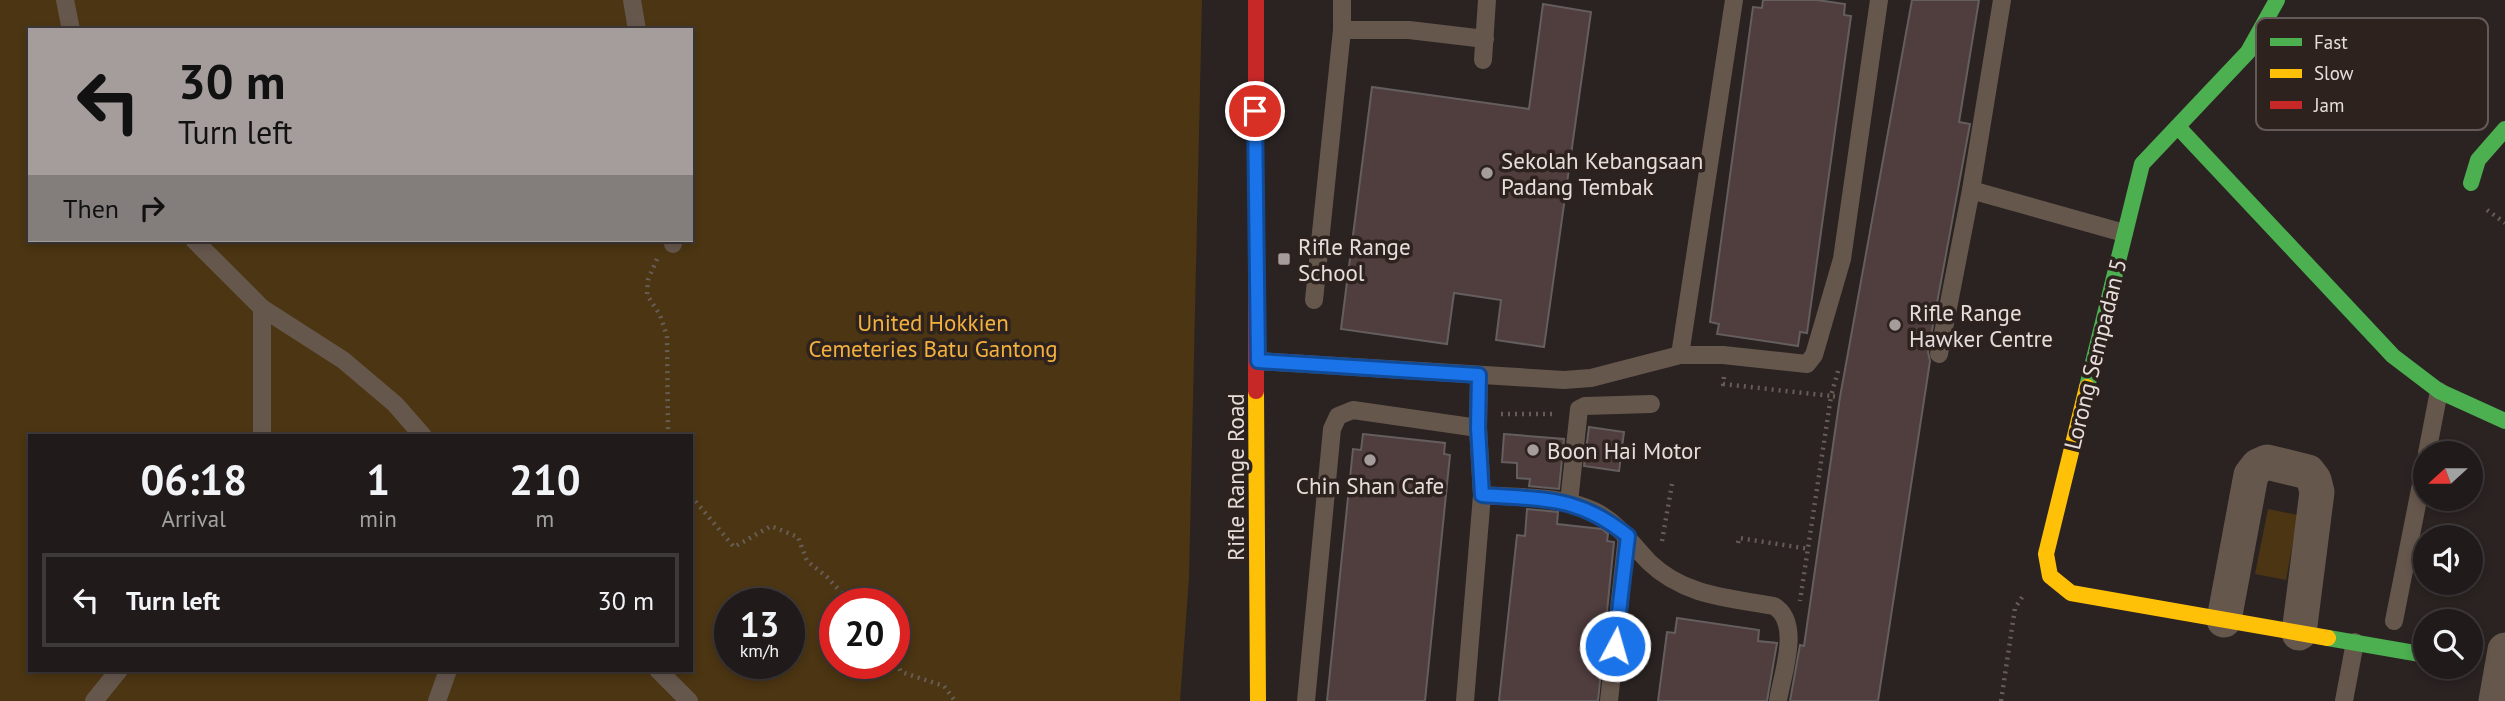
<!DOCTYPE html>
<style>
body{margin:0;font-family:"PT Sans",sans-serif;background:#2d2727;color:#f1f3f6;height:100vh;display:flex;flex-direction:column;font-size:26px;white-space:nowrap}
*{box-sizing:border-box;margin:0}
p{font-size:23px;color:#a2a1a2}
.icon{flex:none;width:38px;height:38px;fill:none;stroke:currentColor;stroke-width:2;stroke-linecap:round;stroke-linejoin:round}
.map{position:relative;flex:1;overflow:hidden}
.sheet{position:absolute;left:28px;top:434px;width:665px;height:238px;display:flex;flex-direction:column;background:#201a1a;border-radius:0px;box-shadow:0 4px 10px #0003,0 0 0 2px #3d3839}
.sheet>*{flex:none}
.top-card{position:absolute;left:28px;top:28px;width:665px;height:214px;border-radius:0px;box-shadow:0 4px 10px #0003,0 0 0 2px #3d3839;background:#a49d9b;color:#111;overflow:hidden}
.needle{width:46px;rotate:249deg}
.buttons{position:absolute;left:2413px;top:441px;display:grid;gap:14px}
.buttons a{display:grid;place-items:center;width:70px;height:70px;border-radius:50%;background:#201a1a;box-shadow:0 4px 10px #0003,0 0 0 2px #3d3839;font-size:35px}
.speed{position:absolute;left:714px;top:588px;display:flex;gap:14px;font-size:35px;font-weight:700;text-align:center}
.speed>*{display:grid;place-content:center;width:91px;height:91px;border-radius:50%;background:#201a1a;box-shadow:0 4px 10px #0003,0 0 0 2px #3d3839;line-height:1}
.speed small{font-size:18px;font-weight:400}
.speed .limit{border:10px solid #d22;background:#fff;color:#111}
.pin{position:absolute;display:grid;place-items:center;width:60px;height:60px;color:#fff;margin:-30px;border:4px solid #fff;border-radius:50%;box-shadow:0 2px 7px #0007}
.me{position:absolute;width:77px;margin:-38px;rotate:6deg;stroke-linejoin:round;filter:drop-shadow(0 0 5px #0008)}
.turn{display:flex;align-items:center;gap:24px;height:147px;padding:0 35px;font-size:32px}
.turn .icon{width:91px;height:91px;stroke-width:2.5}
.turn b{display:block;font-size:49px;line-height:60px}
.then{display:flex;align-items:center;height:66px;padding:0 35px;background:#0003;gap:14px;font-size:26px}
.eta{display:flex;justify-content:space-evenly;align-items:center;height:119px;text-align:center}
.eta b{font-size:42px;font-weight:700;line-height:49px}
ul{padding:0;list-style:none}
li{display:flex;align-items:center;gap:21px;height:94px;margin:0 14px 10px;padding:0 21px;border:4px solid #3d3839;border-radius:0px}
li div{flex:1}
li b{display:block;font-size:26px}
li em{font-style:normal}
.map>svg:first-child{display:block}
.green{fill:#4b3512;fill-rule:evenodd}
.building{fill:#503d3e;stroke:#645e5e;stroke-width:2}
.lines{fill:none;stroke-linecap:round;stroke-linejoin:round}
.path{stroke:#675d56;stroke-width:4.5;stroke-dasharray:2 5;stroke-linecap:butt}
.lane{stroke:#66574c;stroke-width:18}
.street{stroke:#66574c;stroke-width:35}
.fast{stroke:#4caf50;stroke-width:16}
.slow{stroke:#ffc107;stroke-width:16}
.jam{stroke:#c62828;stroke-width:16}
.route-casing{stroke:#114b97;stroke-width:18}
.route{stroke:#1a73e8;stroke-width:12}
.poi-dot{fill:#a49d9b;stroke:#2d221e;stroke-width:2.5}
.labels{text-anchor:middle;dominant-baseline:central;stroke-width:7;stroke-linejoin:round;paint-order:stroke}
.poi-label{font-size:23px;fill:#e6dedc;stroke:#2d221e;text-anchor:start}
.park-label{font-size:23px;fill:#f3b13d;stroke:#2d221e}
.street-label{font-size:23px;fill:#e6dedc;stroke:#2d221e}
.key{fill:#2d221e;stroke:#645a57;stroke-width:2}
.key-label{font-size:19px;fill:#e6dedc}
</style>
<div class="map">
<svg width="2505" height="701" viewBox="0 0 2505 701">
<rect width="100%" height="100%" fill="#2a2322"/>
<g class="green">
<path d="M0 0H1202L1189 578 1180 701H0ZM30 30H691V240H30ZM30 436H691V670H30ZM730 604H789V663H730ZM835 604H894V663H835Z"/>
<path d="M2268 509 2298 515 2286 580 2255 574Z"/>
</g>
<g class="building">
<path d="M1763 0H1817L1845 4 1844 15 1851 16 1807 333 1800 332 1798 346 1717 334 1719 324 1710 322 1753 7 1762 8Z"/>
<path d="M1912 0H1979L1959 122 1970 124 1928 352 1930 361 1878 701H1790L1800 645 1804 646 1840 397Z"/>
<path d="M1543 4 1591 12 1544 347 1496 340 1501 300 1454 293 1447 344 1341 329 1372 87 1529 109Z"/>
<path d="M1589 427 1624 432 1619 471 1584 466Z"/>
<path d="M1363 434 1445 443 1444 454 1450 455 1425 701H1327L1353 449 1361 450Z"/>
<path d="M1504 434 1564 439 1559 489 1529 486 1530 479 1517 478V463L1502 462Z"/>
<path d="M1527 509 1558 512 1557 524 1602 529 1608 534 1607 541 1614 542 1598 701H1499L1517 535 1525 536Z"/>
<path d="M1677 618 1759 630 1758 641 1777 643 1767 701H1658L1667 632 1675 633Z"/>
</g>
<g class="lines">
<g class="path">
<path d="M2487 210 2505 223"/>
<path d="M657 259 648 280 647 295 660 315 667 336 668 436"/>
<path d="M1838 371 1831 396 1840 397"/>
<path d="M1724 377 1723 384 1831 396 1800 601"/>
<path d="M1501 414H1555"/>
<path d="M691 496 734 547 771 526 798 537 807 561 827 577 852 604"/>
<path d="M1662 541 1672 484"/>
<path d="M1738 543 1739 538 1809 549"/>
<path d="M894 656 901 672 944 686 955 701"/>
<path d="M2001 701 2015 608 2024 594"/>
</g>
<g class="lane">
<path d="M65 0 71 30"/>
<path d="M632 0 637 30"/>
<path d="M1342 30V0"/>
<path d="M1483 60 1487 0"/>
<path d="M1971 190 2124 233"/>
<path d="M194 240 262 308 343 360 395 404 423 436"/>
<path d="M673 240V244"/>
<path d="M1314 300 1342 30H1409L1485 39"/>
<path d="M1939 354 1971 190 2002 0"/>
<path d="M1680 355 1734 0"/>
<path d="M1258 361 1564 380 1591 378 1680 355H1723L1807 364 1814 355 1842 259 1879 0"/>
<path d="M262 436V308"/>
<path d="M2427 453 2439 391"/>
<path d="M1482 495C1519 498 1560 495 1594 511 1619 523 1631 544 1649 562 1684 596 1729 598 1774 606 1802 623 1782 674 1778 701"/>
<path d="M1569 502 1579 409 1585 406 1651 404"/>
<path d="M2394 621 2426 459"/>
<path d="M658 670 689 701"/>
<path d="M94 701 119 670"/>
<path d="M437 701 448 670"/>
<path d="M1306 701 1332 429 1338 416 1353 410 1478 428"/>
<path d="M1465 701 1482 495 1478 428 1479 375"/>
<path d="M1609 701 1627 536"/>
<path d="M2344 701 2355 642"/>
</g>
<g class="street">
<path d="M2224 620 2251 475 2258 466 2267 462 2308 472 2314 480 2317 492 2299 633"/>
<path d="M2496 701 2505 650"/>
</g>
<g class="fast">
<path d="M2179 128 2393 356 2439 391 2505 421"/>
<path d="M2471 183 2478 160 2505 129"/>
<path d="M2087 387 2142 164 2248 52 2277 0"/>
<path d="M2328 638 2426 655"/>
</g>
<g class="slow">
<path d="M2087 387 2046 554 2050 576 2071 593 2328 638"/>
<path d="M1256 391 1258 701"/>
</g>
<path class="jam" d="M1256 391V0"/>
</g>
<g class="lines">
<g class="route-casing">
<path id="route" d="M1255 111 1258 361 1479 375 1478 428 1482 495C1544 500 1577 495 1628 536L1615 646"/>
</g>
<use href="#route" class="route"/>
</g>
<g class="poi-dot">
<circle cx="1487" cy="173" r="7"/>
<rect x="1277" y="252" width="14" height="14" rx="3.5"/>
<circle cx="1895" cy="325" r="7"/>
<circle cx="1533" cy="450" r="7"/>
<circle cx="1370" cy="460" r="7"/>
</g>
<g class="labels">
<g class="poi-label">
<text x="1501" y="160">Sekolah Kebangsaan<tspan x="1501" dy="26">Padang Tembak</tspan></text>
<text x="1298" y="246">Rifle Range<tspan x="1298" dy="26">School</tspan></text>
<text x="1909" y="312">Rifle Range<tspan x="1909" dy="26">Hawker Centre</tspan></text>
<text x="1547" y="450">Boon Hai Motor</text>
<text x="1370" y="485" text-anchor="middle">Chin Shan Cafe</text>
</g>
<g class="park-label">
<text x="933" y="322">United Hokkien<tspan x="933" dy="26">Cemeteries Batu Gantong</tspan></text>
</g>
<g class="street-label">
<text transform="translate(2095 354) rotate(-76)">Lorong Sempadan 5</text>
<text transform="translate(1235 477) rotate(-90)">Rifle Range Road</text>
</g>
</g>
<rect x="2256" y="18" width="232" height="112" rx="10" class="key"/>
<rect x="2270" y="38" width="32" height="8" fill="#4caf50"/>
<rect x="2270" y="69" width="32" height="9" fill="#ffc107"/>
<rect x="2270" y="101" width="32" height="8" fill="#c62828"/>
<g class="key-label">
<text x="2314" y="49">Fast</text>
<text x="2314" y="80">Slow</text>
<text x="2314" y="112">Jam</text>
</g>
</svg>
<div class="buttons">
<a><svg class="needle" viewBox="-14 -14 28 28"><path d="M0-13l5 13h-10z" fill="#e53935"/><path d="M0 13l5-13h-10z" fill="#a2a1a2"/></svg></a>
<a><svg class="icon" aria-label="sound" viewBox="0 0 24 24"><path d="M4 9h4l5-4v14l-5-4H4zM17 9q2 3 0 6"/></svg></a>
<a><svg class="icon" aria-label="search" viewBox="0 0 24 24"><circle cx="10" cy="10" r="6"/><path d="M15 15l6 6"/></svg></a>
</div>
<div class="speed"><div>13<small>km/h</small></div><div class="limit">20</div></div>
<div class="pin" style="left:1255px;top:111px;background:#d93025"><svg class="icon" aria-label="arrive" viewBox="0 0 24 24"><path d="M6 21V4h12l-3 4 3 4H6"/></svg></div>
<svg class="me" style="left:1615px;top:646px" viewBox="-20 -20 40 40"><circle r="17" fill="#1a73e8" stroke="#fff" stroke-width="3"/><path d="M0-11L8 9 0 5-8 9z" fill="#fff"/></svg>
<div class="top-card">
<div class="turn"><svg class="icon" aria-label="left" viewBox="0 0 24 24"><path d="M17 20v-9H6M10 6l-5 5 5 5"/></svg><div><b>30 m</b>Turn left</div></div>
<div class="then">Then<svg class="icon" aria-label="right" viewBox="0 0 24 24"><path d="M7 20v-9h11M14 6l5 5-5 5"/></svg></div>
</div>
<section class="sheet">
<div class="eta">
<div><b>06:18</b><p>Arrival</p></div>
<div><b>1</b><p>min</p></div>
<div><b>210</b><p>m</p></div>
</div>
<ul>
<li><svg class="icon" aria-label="left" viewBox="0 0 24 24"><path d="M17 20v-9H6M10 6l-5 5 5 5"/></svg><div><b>Turn left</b></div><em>30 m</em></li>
</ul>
</section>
</div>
